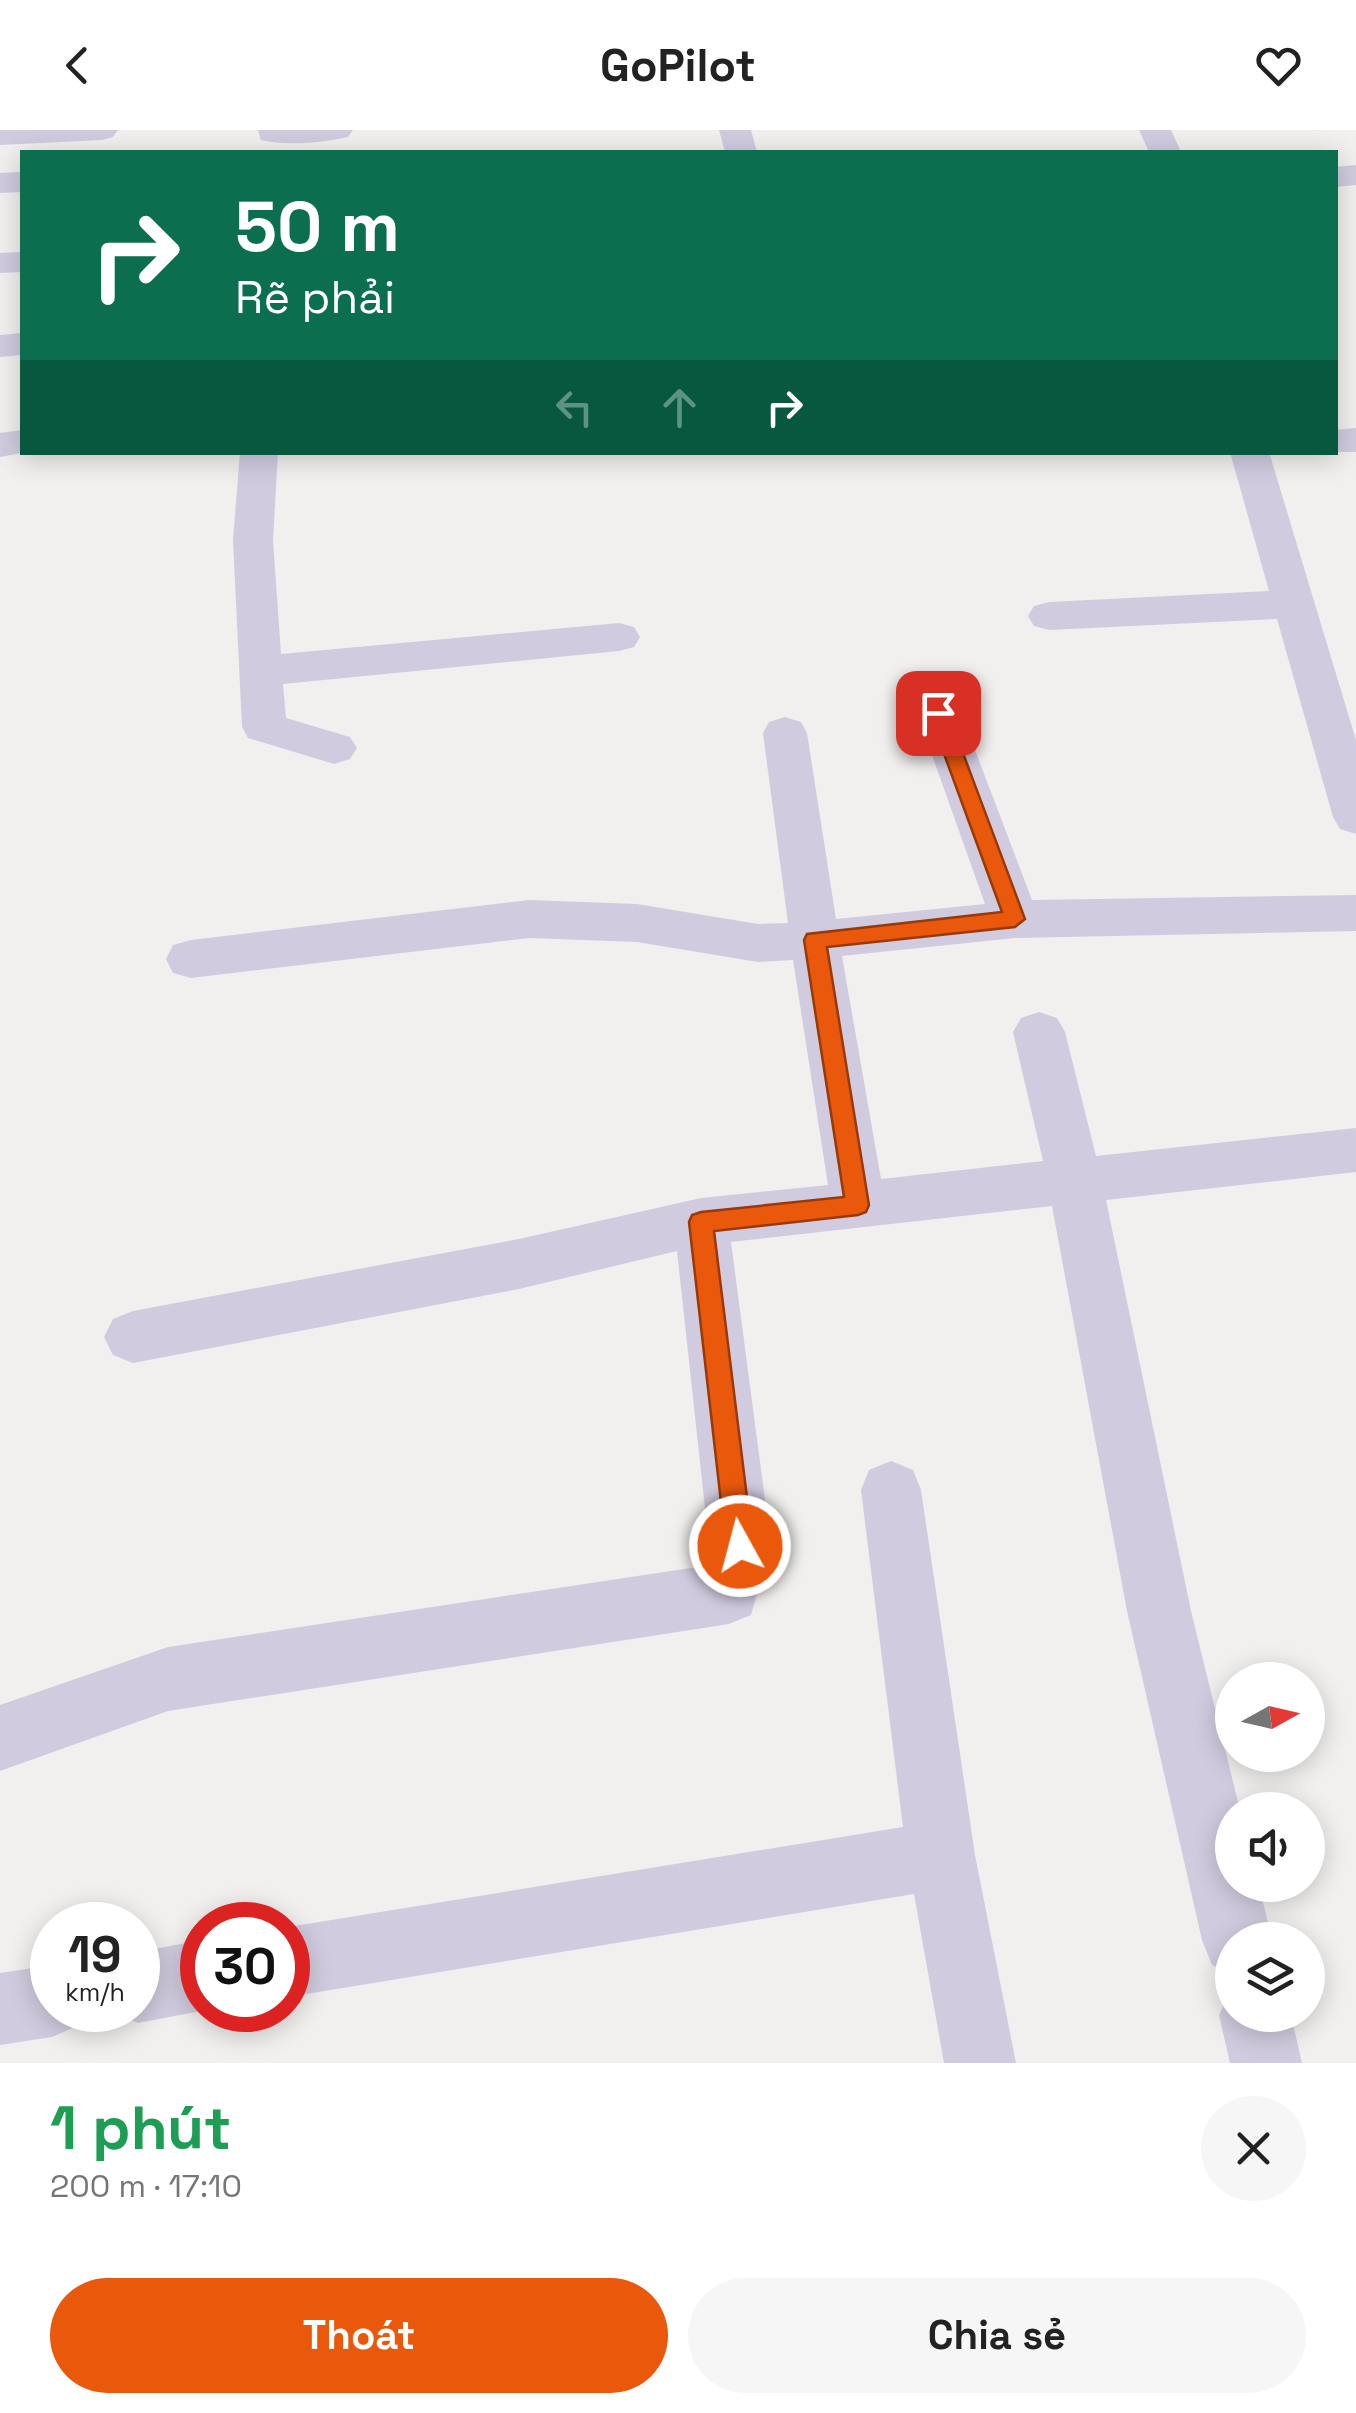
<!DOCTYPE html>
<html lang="vi">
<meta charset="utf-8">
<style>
body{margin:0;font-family:"Space Grotesk",sans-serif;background:#f6f6f6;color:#222;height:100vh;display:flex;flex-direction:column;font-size:38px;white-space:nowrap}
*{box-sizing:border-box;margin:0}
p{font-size:32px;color:#767676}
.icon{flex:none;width:55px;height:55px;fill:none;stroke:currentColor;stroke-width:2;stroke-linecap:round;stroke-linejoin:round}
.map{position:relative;height:1933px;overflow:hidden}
.sheet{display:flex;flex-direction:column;background:#fff;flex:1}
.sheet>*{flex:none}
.top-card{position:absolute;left:20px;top:20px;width:1318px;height:305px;border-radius:0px;box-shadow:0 5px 25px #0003;background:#0b6e4f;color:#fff;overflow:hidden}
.needle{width:65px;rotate:82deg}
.tools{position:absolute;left:1215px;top:1532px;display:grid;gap:20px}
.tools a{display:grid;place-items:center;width:110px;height:110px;border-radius:50%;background:#fff;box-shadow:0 5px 25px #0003;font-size:50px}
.speed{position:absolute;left:30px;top:1772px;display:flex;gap:20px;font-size:50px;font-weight:700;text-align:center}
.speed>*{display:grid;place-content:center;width:130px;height:130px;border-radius:50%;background:#fff;box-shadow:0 5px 25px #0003;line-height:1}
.speed small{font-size:25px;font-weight:400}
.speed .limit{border:15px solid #d22;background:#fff;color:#111}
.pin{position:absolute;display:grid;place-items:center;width:85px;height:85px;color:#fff;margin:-42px;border-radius:20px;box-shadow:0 5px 15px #0006}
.me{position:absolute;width:110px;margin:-55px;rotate:353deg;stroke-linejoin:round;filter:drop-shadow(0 0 8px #0008)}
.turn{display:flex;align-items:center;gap:35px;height:210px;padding:0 50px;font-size:45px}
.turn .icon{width:130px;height:130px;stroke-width:2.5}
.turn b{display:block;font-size:70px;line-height:85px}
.lanes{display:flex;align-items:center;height:95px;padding:0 50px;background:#0003;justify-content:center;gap:50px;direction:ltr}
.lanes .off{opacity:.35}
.round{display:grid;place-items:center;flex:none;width:105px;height:105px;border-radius:52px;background:#f6f6f6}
.head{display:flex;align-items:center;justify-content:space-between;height:170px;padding:0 50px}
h1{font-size:60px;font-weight:600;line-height:75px;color:#1e9e55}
.action{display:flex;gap:20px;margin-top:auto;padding:20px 50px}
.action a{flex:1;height:115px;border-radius:60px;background:#ea580c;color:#fff;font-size:40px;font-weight:600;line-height:115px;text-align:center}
.action a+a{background:#f6f6f6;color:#222}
header{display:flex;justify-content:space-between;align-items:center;height:130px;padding:0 50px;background:#fff;font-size:45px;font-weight:600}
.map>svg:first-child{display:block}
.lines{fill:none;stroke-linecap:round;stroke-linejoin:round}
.minor{fill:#d1cbdf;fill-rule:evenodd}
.route{fill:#ea580c;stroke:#983908;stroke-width:2.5}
</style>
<header><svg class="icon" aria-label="back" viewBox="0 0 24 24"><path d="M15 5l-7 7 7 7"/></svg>GoPilot<svg class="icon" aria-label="heart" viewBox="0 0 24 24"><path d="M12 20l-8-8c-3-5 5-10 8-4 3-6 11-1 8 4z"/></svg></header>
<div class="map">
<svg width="1356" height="1933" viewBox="0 0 1356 1933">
<rect width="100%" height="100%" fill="#f1f0ee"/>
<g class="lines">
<g class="minor">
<path d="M0 0H118L113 7 102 10 0 15Z"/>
<path d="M258 0H353L348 7C323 13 286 16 261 10Z"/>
<path d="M719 0H751L757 22H725Z"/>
<path d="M1139 0H1171L1181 22H1149Z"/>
<path d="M1356 35V55L1335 57V37Z"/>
<path d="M22 42V62L0 63V43Z"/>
<path d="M22 122V142L0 143V123Z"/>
<path d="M22 203V225L0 227V205Z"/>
<path d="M1356 298V322H1330H1335V300Z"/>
<path d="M22 300V322H27L0 327V303Z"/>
<path d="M240 322H278L273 410 281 524 619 493 634 497 640 507 634 517 619 521 283 554 286 588 350 607 357 618 350 629 334 634 248 608 242 597 233 410Z"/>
<path d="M1230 322H1269L1356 610V704L1340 699 1333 687 1277 489 1049 500 1034 496 1028 486 1034 476 1049 472 1269 461Z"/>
<path d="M939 568 955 572 961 583 1032 770 1356 765V801L1015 808 842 826 881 1049 1043 1031 1013 902 1021 888 1039 882 1057 888 1065 902 1096 1026 1356 998V1042L1106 1070 1191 1481 1240 1680H1232V1755H1259L1272 1810H1232V1843L1212 1835 1202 1810 1127 1481 1052 1076 731 1112 771 1415 751 1485 729 1494 168 1581 0 1641V1575L168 1517 704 1436 709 1415 677 1121 519 1159 133 1233 113 1225 104 1207 113 1189 133 1181 519 1109 701 1068 828 1055 793 830 758 832 637 812 529 808 191 848 173 843 166 829 173 815 191 810 529 770 637 774 758 794 788 793 763 603 769 592 785 587 801 592 807 603 836 789 985 774 917 583 923 572Z"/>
<path d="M891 1331 913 1340 921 1360 975 1725 1016 1933H944L914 1764 288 1867V1797L903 1697 861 1360 869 1340Z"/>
<path d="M202 1810V1880H206L138 1893 113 1882 138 1880V1822Z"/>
<path d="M52 1835V1880H84L77 1896 52 1907 0 1915V1843Z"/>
<path d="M1232 1858V1885H1291L1302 1933H1230L1219 1885Z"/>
</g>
</g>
<path class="route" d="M938 576 948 583 1025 789 1015 797 827 817 869 1075 866 1082 858 1085 714 1101 753 1416 749 1425 740 1429 730 1425 726 1416 689 1092 692 1085 701 1082 844 1067 804 810 807 804 1002 782 929 583Z"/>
</svg>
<div class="tools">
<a><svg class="needle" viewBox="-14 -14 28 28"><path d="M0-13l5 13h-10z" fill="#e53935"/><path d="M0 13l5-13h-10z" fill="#767676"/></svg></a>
<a><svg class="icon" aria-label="sound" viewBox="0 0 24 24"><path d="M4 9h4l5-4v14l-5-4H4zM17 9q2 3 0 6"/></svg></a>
<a><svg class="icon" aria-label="layers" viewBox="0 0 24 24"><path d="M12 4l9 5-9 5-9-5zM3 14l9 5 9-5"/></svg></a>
</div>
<div class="speed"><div>19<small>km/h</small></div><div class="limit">30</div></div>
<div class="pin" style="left:938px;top:583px;background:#d93025"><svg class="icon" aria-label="arrive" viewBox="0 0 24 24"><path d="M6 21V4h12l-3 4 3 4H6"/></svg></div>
<svg class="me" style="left:740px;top:1416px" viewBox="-20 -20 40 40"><circle r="17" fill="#ea580c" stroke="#fff" stroke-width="3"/><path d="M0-11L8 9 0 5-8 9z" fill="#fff"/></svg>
<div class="top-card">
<div class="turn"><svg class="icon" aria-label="right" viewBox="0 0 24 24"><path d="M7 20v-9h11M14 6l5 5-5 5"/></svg><div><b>50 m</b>Rẽ phải</div></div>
<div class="lanes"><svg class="icon off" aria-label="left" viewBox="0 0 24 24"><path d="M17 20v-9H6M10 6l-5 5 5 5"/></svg><svg class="icon off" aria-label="ahead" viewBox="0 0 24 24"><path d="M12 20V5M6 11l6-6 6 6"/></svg><svg class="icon" aria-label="right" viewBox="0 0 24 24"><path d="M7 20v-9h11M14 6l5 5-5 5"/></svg></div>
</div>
</div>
<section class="sheet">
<div class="head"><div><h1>1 phút</h1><p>200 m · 17:10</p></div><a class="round"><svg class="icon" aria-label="close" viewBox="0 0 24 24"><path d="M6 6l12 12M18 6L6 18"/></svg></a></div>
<div class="action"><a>Thoát</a><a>Chia sẻ</a></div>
</section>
